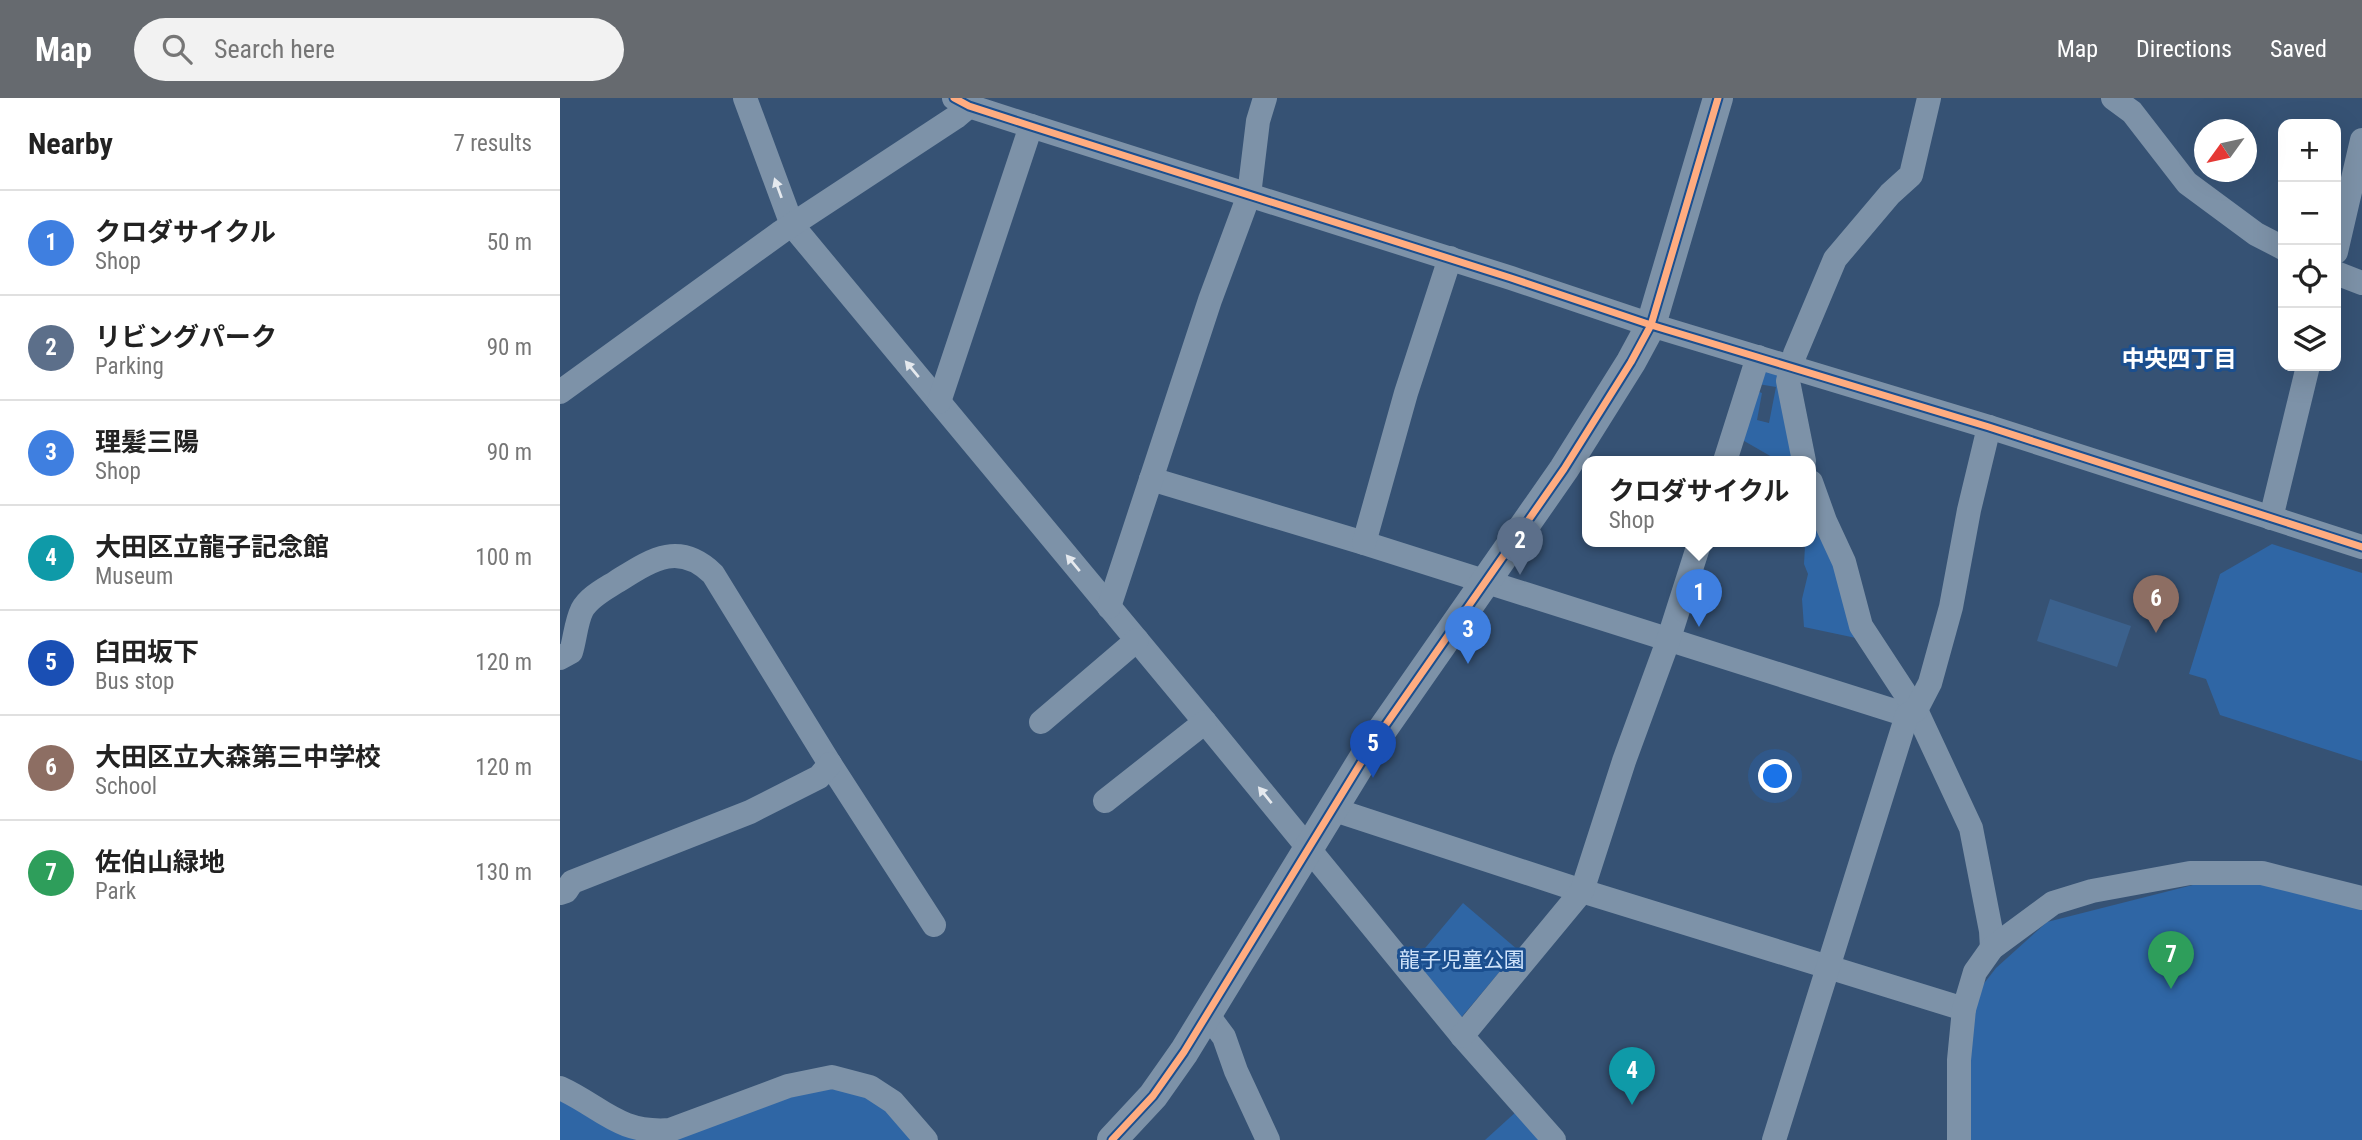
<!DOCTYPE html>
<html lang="en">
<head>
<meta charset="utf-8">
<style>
  :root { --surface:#fff; --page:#f2f2f2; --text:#222; --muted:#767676; --line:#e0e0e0; --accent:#666a6f }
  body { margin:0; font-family:"Roboto Condensed","Noto Sans JP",sans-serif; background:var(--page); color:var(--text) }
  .controls { position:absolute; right:21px; top:21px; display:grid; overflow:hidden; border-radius:14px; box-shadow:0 7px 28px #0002 }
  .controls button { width:63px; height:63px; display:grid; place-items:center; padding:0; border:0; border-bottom:2px solid var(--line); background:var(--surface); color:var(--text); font:35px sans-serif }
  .compass { position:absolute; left:1634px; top:21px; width:63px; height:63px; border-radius:50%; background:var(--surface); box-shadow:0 7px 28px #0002; rotate:237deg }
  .you { position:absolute; left:1216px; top:679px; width:24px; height:24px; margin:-18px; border:5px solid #fff; border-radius:50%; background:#1a73e8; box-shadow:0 0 0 10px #1a73e833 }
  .badge { display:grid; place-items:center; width:46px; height:46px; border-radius:50%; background:var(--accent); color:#fff; font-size:23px; font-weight:700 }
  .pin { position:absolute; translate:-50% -58px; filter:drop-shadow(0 2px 4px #0008) }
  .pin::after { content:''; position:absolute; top:37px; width:24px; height:21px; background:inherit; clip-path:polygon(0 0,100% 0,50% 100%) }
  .popup { position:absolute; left:1022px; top:358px; width:234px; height:91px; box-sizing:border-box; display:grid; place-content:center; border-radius:14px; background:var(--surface); filter:drop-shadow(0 2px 5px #0005); font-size:23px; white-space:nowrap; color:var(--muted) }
  .popup b { font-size:26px; color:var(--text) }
  .popup::after { content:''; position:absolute; left:50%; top:100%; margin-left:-14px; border:14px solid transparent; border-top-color:var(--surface) }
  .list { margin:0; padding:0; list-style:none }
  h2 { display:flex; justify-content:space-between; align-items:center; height:91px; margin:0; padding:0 28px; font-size:30px }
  h2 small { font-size:23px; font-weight:400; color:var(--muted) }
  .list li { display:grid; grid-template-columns:46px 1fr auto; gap:21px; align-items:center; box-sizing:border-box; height:105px; padding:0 28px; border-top:2px solid var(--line) }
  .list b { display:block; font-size:26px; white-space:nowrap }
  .list p { margin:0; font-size:23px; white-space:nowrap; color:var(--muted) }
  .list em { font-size:23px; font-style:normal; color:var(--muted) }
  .icon { flex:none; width:38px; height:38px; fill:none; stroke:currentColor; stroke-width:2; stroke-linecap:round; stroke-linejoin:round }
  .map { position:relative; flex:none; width:1802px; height:1042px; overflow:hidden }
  header { display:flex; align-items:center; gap:42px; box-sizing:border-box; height:98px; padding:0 35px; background:var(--accent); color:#fff }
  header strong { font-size:33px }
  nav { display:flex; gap:38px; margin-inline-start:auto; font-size:24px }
  .search { width:490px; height:63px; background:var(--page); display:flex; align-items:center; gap:18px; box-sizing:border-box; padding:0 24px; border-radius:38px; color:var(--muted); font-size:26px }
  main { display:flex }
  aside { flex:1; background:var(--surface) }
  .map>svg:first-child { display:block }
  .green { fill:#2f66a5; fill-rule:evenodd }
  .water { fill:#3b618d }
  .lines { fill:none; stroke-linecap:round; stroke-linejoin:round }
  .minor { stroke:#7d92a8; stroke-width:24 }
  .tertiary { stroke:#7d92a8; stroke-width:30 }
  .cycleway-casing { stroke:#1b4f8f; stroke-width:11 }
  .cycleway { stroke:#ffac80; stroke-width:7 }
  .oneway { fill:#e5e9ee }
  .labels { text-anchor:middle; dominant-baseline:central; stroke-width:6; stroke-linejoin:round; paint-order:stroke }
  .park-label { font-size:21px; fill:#cfe3fa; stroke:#1b4f8f }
  .neighbourhood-label { font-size:23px; font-weight:bold; fill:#fff; stroke:#1b4f8f }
</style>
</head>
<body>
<header>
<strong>Map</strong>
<div class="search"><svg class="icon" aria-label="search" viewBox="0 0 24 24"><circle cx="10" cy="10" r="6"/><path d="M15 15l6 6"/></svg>Search here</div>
<nav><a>Map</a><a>Directions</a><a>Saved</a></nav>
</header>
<main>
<aside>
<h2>Nearby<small>7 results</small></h2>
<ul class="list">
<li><span class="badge" style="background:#3f7fe0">1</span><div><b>クロダサイクル</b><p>Shop</p></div><em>50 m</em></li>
<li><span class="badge" style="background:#5c6f8a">2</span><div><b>リビングパーク</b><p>Parking</p></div><em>90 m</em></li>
<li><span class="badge" style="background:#3f7fe0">3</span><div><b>理髪三陽</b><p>Shop</p></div><em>90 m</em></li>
<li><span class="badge" style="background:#0f9aa8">4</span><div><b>大田区立龍子記念館</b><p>Museum</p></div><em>100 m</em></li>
<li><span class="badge" style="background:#1a4fb4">5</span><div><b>臼田坂下</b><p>Bus stop</p></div><em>120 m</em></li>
<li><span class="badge" style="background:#8d6e63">6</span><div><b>大田区立大森第三中学校</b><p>School</p></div><em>120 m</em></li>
<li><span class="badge" style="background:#2e9e5b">7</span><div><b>佐伯山緑地</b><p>Park</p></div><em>130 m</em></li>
</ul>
</aside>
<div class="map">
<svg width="1802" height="1042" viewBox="0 0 1802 1042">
  <rect width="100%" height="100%" fill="#365274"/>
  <!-- green -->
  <g class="green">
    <path d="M1200,269L1217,273L1239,363H1219L1179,340ZM1198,286L1216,289L1209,325L1197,322L1202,295L1196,293Z"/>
    <path d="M1251,415L1272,464L1296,540L1244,529L1242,501L1248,476L1244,466L1245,448L1232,443H1251Z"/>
    <path d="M1712,446L1802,475V663L1660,617L1646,581L1629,576L1660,476Z"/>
    <path d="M1680,775L1802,807V1042H1406L1404,911L1436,870L1487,824Z"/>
    <path d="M903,805L958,852L899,922L850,868Z"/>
    <path d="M270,991L295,993L332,1015L353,1042H0V1001L55,1033Z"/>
    <path d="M957,1013L982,1042H925Z"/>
  </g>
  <!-- water -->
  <path class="water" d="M1490,501L1571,528L1557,569L1477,543Z"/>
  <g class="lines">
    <!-- minor -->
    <g class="minor">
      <path d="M185,0L232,127L645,624L902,938L994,1042"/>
      <path d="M394,0L409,8L471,28L951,180L1091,227L1429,329L1802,449"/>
      <path d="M1553,0L1572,14L1627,85L1696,136L1723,150"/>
      <path d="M1776,154L1802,42"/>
      <path d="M1776,175L1802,185"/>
      <path d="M0,294L221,134L396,19L409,8"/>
      <path d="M379,304L471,28"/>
      <path d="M1165,363L1198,259"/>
      <path d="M1244,363L1228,283L1235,256L1275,161L1330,96L1351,77L1369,0"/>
      <path d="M591,381L804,445L1347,617"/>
      <path d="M1251,384L1265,423L1284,464L1301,528L1356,612L1411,730L1431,833L1432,850"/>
      <path d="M1711,420L1748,268"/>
      <path d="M804,445L846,295L890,160"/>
      <path d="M549,509L650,202L689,97L698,23L705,0"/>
      <path d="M0,560L11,554C15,541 16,524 22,512C29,499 45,491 56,484C90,463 118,442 153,476L270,666L374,827"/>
      <path d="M481,624L577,542"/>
      <path d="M545,703L645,624"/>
      <path d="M772,711L1022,793L1404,911"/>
      <path d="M0,795L6,793L12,784L190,714L259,679L270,666"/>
      <path d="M647,916L664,939L676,973L708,1042"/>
      <path d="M902,938L1022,793L1064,663L1108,543L1140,443"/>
      <path d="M0,990C42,1009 58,1036 110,1032L228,988L272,979L310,989L333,1004L366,1042"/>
      <path d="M1214,1042L1347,617L1356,612L1370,585L1391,509L1409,412L1429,329"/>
      <path d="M1399,1042V962L1404,911L1415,874L1432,850L1493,805L1532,793L1630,775H1702L1802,800"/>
    </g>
    <!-- tertiary -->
    <path class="tertiary" d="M552,1042L593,998L624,954L813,645L1004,371L1071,264L1091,227L1158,0"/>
    <defs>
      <g id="cycleway">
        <path d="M394,0L409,8L471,28L951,180L1091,227L1429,329L1802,449"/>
        <path d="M552,1042L593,998L624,954L813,645L1004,371L1071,264L1091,227L1158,0"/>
      </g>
    </defs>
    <!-- cycleway casing -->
    <use href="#cycleway" class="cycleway-casing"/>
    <!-- cycleway -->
    <use href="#cycleway" class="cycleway"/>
  </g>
  <!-- one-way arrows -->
  <defs><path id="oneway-solid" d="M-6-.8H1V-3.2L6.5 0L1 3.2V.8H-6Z" transform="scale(1.75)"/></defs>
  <g class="oneway">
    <use href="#oneway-solid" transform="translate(218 90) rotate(-110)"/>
    <use href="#oneway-solid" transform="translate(352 271) rotate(-130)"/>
    <use href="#oneway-solid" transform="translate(513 465) rotate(-130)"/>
    <use href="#oneway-solid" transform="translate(705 697) rotate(-129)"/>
  </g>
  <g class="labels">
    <!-- park labels -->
    <g class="park-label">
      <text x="902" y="862">龍子児童公園</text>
    </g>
    <!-- neighbourhood labels -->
    <g class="neighbourhood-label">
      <text x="1619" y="261">中央四丁目</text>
    </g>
  </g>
</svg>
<div class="controls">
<button>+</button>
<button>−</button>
<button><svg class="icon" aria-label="locate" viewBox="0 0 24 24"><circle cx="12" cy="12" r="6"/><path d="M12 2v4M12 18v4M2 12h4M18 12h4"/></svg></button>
<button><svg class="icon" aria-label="layers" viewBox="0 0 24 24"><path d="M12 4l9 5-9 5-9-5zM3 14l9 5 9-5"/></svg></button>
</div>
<svg class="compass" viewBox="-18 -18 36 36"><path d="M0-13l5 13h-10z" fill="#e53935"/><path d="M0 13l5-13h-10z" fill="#767676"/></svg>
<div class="you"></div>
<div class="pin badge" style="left:1139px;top:529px;background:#3f7fe0">1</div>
<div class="popup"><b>クロダサイクル</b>Shop</div>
<div class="pin badge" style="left:960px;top:477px;background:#5c6f8a">2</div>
<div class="pin badge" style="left:908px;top:566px;background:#3f7fe0">3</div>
<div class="pin badge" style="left:1072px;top:1007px;background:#0f9aa8">4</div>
<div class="pin badge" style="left:813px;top:680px;background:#1a4fb4">5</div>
<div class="pin badge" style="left:1596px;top:535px;background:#8d6e63">6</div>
<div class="pin badge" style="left:1611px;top:891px;background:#2e9e5b">7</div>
</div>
</main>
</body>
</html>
